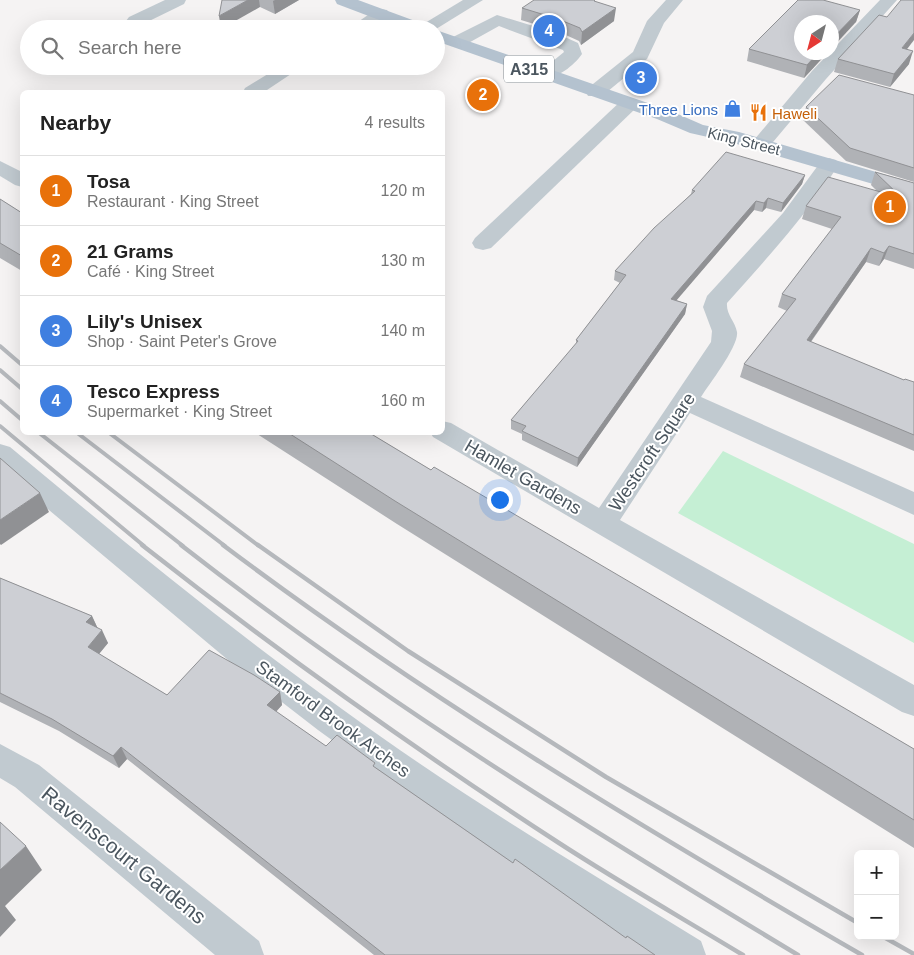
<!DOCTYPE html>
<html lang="en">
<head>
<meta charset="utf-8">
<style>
  :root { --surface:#fff; --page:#f2f2f2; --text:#222; --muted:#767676; --line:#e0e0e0; --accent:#2379de }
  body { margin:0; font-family:Arial,sans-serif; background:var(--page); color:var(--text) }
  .controls { position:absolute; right:15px; bottom:15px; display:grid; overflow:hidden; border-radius:8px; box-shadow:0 5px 20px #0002 }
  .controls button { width:45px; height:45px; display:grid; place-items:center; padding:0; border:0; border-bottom:1px solid var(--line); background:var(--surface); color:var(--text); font:25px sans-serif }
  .compass { position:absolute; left:794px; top:15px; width:45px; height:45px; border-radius:50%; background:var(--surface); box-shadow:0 5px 20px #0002; rotate:216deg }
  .you { position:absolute; left:499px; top:499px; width:18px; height:18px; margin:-12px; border:4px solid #fff; border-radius:50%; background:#1a73e8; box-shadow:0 0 0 8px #1a73e833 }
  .badge { display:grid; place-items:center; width:32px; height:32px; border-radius:50%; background:var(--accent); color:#fff; font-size:16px; font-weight:700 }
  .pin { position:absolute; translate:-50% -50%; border:2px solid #fff; box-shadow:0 1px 5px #0006 }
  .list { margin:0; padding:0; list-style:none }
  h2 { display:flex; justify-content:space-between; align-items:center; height:65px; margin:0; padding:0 20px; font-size:21px }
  h2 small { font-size:16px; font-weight:400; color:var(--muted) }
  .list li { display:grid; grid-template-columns:32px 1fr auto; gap:15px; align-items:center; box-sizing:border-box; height:70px; padding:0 20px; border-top:1px solid var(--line) }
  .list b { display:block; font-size:19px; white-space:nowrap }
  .list p { margin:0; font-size:16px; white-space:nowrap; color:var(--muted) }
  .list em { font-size:16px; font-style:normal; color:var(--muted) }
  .icon { flex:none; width:28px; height:28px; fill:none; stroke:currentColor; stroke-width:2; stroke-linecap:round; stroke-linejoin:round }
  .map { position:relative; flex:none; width:914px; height:955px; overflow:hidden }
  .search { position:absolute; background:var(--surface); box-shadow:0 5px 20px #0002; left:20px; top:20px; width:425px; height:55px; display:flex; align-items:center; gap:12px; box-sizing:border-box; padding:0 18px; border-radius:28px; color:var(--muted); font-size:19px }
  .panel { position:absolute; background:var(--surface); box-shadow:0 5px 20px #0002; left:20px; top:90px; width:425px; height:345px; border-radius:8px }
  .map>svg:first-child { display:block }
  .green { fill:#c5efd4 }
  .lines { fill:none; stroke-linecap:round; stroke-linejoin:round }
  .minor { fill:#c1cad0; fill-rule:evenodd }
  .major { fill:#b4c2cf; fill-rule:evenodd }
  .rail-far1 { stroke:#b5b8bc; stroke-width:4 }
  .rail { stroke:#b5b8bc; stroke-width:4.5 }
  .wall { fill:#b0b2b6 }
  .shaded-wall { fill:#909194 }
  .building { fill:#cdcfd4; stroke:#909194 }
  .labels { text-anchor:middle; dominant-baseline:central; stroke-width:4; stroke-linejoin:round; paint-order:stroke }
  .far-shop-label { font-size:15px; fill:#366cbe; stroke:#fff; text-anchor:end }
  .far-food-label { font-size:15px; fill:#c56008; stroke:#fff; text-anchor:start }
  .far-street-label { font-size:15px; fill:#4b565f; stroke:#fff }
  .shield { fill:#fff; stroke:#81898f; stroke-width:1 }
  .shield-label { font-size:16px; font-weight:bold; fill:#4b565f }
  .street-label { font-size:18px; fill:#4b565f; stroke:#fff }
  .near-street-label { font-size:21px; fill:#4b565f; stroke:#fff }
</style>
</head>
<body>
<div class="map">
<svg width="914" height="955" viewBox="0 0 914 955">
  <rect width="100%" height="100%" fill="#f5f3f3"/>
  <!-- green -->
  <path class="green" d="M723,451L914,544V643L678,513Z"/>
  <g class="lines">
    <!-- minor -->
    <g class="minor">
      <path d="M165,0H186L184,4L141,25H129L126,21L129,17Z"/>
      <path d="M463,0H483L436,29H415Z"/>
      <path d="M666,0H683L664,23L647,59L602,96H588L586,92L588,88L633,52L647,21Z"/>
      <path d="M880,0H897L826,79L768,148L761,150L754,148L751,144L754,140L812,71Z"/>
      <path d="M381,9L387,10L390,14L369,29H348L375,10Z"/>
      <path d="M497,15L556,33L578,43L582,54C574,66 553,82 538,79L536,75L564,52L563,50L499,26L463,46H451L448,42L451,38Z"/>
      <path d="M281,66H303L264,92H243L245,88Z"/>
      <path d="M629,98L636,100L639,104L636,108L491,248L483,250L475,248L472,243L475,238L622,100Z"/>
      <path d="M829,158L836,160L839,164C807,215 767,258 727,303C726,315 735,321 737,332C739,346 709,384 701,397L914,492V515L690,413L620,520L914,685V716L902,712L433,437L430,432H442V421L451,423L599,508L711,342L712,331L703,307L707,296L783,213L822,160Z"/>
      <path d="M0,161L22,172V187L15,185L0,176Z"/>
      <path d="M0,444L10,447C118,537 227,627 342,709C457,793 579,866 701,941L706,955H652L405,793L318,730L234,665L0,469Z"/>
      <path d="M0,744L39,765L259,941L264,955H215L15,787L0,778Z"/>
    </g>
    <!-- major -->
    <g class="major">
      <path d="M335,0H358L426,25L429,29H403L337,4Z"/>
      <path d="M436,30L671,111L703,125L739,132L914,183V196L730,142L690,133L657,119L436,41Z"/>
    </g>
    <!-- rail-far1 -->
    <g class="rail-far1">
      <path d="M0,346L22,365"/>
      <path d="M0,370L22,389"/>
      <path d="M0,401L22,420"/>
      <path d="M0,426L144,546"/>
      <path d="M38,432L183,546"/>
      <path d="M76,432L225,546"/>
      <path d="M108,432L259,546"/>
    </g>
    <!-- rail -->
    <g class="rail">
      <path d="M142,545C277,651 416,750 559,843C619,882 682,918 743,955"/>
      <path d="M181,545C378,699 584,826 798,955"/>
      <path d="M223,545C426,698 643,828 862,955"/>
      <path d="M258,545L408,651L606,777L858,923"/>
      <path d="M882,936L914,954"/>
    </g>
  </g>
  <!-- wall -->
  <g class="wall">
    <path d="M222,0H299L275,14L260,7Z"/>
    <path d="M595,2L614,21L581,45L579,41L557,31L521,20L522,8Z"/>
    <path d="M860,10L856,22L802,52H828L804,78L747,61L749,49Z"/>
    <path d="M907,49L909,64L890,87L834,72L838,59Z"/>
    <path d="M914,95V182L846,161L803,120L806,107Z"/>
    <path d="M875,172L914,183V269L884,259L879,266L866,262L811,342L904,380L914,382V451L740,377L744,364L787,311L778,307L782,294L832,229L802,219L806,206L876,190L871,185Z"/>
    <path d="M805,175L802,184L781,212L766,208L762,212L754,210L676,300L687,304L685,314L577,467L522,440V434L511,429V420L576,344V340L620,283L614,280L615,271L691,194L692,190Z"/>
    <path d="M0,199L22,213V271L0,258Z"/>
    <path d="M254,432H368L431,470L914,749V848L397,524Z"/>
    <path d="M0,578L92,616L97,627L108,643L99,654L167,695L280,692L282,705L276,712L326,746L376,768L513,863L626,938L655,955H374L127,759L119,768L59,731L0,702Z"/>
  </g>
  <!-- shaded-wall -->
  <g class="shaded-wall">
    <path d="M248,0H259L260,7L221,29L219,16Z"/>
    <path d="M275,0H299L275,14L273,1Z"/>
    <path d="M616,8L614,21L581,45L582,32Z"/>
    <path d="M860,10L856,22L832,48V39Z"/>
    <path d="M914,33V40L898,61L902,48Z"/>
    <path d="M913,51L909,64L890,87L894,74Z"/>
    <path d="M819,52H828L804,78L807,65Z"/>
    <path d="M805,175L802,184L781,212L783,203Z"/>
    <path d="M768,198L766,208L762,212L764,203Z"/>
    <path d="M756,201L754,210L670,308L671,299Z"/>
    <path d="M889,246L884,259L879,266L884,253Z"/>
    <path d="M871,248L866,262L802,354L807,340Z"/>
    <path d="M687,304L685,314L577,467L578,458Z"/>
    <path d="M40,493L49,512L1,545L0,544V520Z"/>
    <path d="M92,616L98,629L86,622Z"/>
    <path d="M102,630L108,643L94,660L88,647Z"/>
    <path d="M280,692L282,705L270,718L267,705Z"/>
    <path d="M121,747L127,759L119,768L113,756Z"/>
    <path d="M26,846L42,870L5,906L16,920L0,937V870Z"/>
  </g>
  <!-- building -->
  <g class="building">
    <path d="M222,0H248L219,16Z"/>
    <path d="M534,0H595L594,1L616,8L582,32L580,28L558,19L522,8Z"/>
    <path d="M798,0H823L860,10L832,39V22H802V52H819L807,65L749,49Z"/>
    <path d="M901,0H914V33L902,48L913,51L894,74L838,59L879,15L887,17Z"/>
    <path d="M839,75L914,95V168L850,148L806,107Z"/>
    <path d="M726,152L805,175L783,203L768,198L764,203L756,201L671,299L687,304L578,458L522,431L526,426L511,420L578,341L576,340L626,275L615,271L654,228L695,191L692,190Z"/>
    <path d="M875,172L914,183V254L889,246L884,253L871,248L807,340L904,380L905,379L914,382V435L744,364L796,299L782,294L841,217L806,206L828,177L902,198Z"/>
    <path d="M0,199L22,213V256L0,243Z"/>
    <path d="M287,432H368L431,470L434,467L914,749V820L395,501Z"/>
    <path d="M0,458L40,493L0,520Z"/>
    <path d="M0,578L92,616L86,622L102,630L88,647L167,695L209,650L254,675L280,692L267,705L326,746L337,735L375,763L373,766L513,863L515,859L626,938L627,936L655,955H385L121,747L113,756L52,719L0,693Z"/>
    <path d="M0,822L26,846L0,870Z"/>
  </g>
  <!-- icons -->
  <defs>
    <symbol id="shop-bare" viewBox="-9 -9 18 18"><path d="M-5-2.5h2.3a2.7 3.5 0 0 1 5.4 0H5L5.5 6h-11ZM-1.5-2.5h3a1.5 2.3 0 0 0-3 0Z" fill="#3f7fe0" stroke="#fff" stroke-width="2.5" paint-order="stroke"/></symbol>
    <symbol id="restaurant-bare" viewBox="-9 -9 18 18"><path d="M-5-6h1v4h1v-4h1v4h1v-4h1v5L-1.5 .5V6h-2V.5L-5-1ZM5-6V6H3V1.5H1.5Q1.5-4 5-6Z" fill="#e8710a" stroke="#fff" stroke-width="2.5" paint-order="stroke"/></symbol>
  </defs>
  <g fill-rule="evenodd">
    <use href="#shop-bare" x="720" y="96" width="25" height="25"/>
    <use href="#restaurant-bare" x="746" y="100" width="25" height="25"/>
  </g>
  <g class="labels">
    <!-- far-shop labels -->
    <g class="far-shop-label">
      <text x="718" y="109">Three Lions</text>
    </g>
    <!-- far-food labels -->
    <g class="far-food-label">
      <text x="772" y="113">Haweli</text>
    </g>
    <!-- far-street labels -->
    <g class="far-street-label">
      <text transform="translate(744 141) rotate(14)">King Street</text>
    </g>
    <!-- shield labels -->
    <rect class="shield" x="504" y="55.5" width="50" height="27" rx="4"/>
    <g class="shield-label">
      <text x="529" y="69">A315</text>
    </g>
    <!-- street labels -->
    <g class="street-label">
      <text transform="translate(652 452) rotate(-56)">Westcroft Square</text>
      <text transform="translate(523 477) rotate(30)">Hamlet Gardens</text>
      <text transform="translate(333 719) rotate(36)">Stamford Brook Arches</text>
    </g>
    <!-- near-street labels -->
    <g class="near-street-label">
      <text transform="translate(124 855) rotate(39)">Ravenscourt Gardens</text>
    </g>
  </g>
</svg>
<div class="controls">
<button>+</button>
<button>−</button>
</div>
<svg class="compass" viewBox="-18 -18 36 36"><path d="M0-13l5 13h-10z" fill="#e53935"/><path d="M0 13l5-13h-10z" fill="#767676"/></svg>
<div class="you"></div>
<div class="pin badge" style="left:890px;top:207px;background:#e8710a">1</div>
<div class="pin badge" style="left:483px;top:95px;background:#e8710a">2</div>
<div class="pin badge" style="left:641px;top:78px;background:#3f7fe0">3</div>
<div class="pin badge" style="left:549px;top:31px;background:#3f7fe0">4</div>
<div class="search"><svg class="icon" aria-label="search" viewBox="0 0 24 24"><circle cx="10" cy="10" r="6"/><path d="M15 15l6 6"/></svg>Search here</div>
<section class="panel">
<h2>Nearby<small>4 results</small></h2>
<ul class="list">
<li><span class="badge" style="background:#e8710a">1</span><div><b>Tosa</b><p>Restaurant · King Street</p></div><em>120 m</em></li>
<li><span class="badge" style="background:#e8710a">2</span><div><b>21 Grams</b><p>Café · King Street</p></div><em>130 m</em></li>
<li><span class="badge" style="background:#3f7fe0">3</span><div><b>Lily's Unisex</b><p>Shop · Saint Peter's Grove</p></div><em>140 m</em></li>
<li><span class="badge" style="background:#3f7fe0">4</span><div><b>Tesco Express</b><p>Supermarket · King Street</p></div><em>160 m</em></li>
</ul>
</section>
</div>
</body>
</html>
